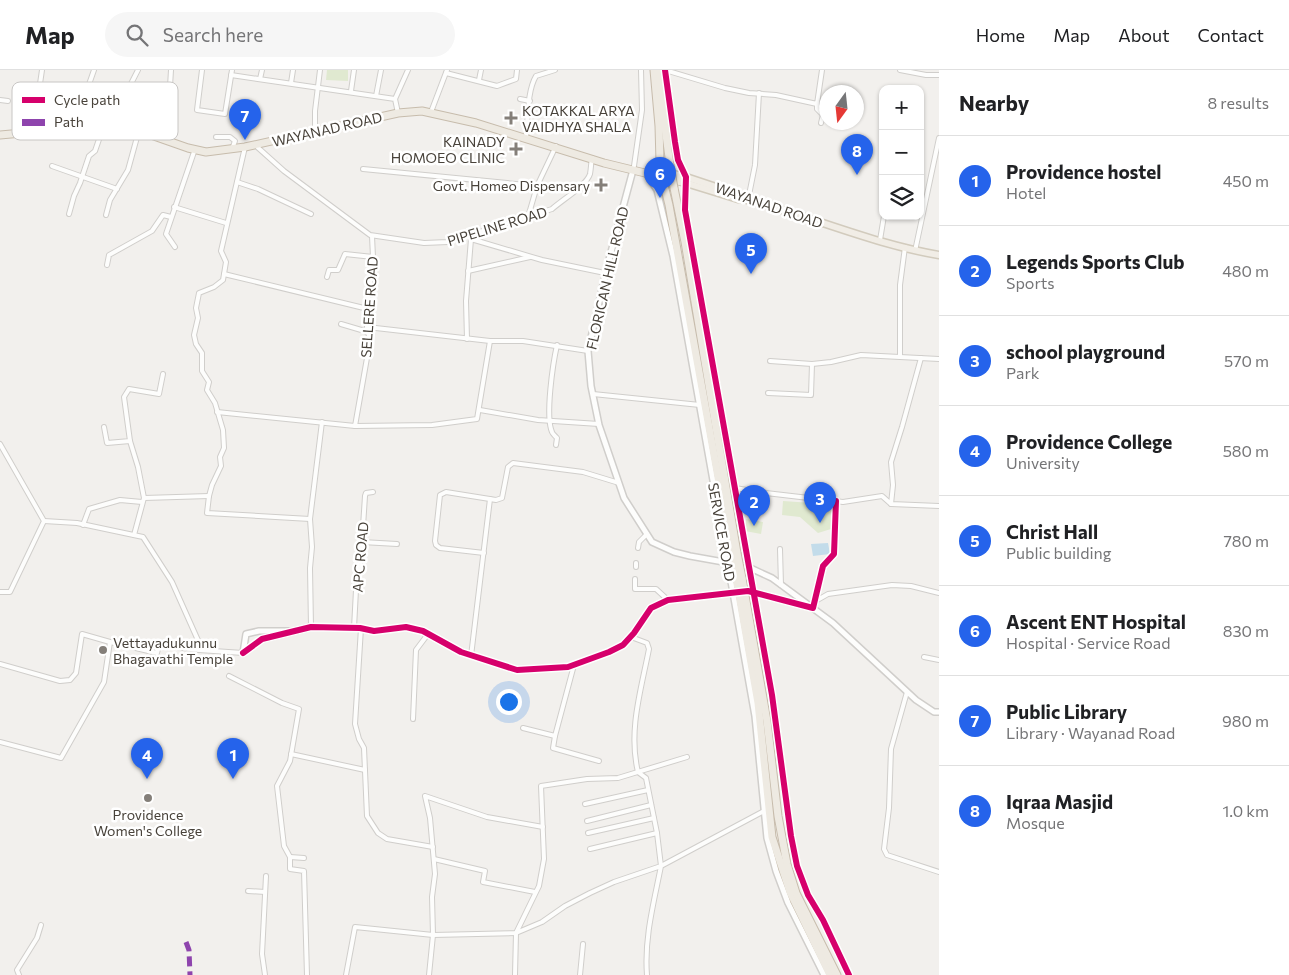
<!DOCTYPE html>
<html lang="en">
<head>
<meta charset="utf-8">
<style>
  :root { --surface:#fff; --page:#f6f6f6; --text:#202124; --muted:#757577; --line:#e0e0e0; --accent:#2563eb }
  body { margin:0; font-family:Commissioner,sans-serif; background:var(--page); color:var(--text) }
  .controls { position:absolute; right:15px; top:15px; display:grid; overflow:hidden; border-radius:10px; box-shadow:0 1px 4px #0004 }
  .controls button { width:45px; height:45px; display:grid; place-items:center; padding:0; border:0; border-bottom:1px solid var(--line); background:var(--surface); color:var(--text); font:25px sans-serif }
  .compass { position:absolute; left:819px; top:15px; width:45px; height:45px; border-radius:50%; background:var(--surface); box-shadow:0 1px 4px #0004; rotate:195deg }
  .you { position:absolute; left:508px; top:631px; width:18px; height:18px; margin:-12px; border:4px solid #fff; border-radius:50%; background:#1a73e8; box-shadow:0 0 0 8px #1a73e833 }
  .badge { display:grid; place-items:center; width:32px; height:32px; border-radius:50%; background:var(--accent); color:#fff; font-size:16px; font-weight:700 }
  .pin { position:absolute; translate:-50% -41px; filter:drop-shadow(0 1px 2px #0008) }
  .pin::after { content:''; position:absolute; top:26px; width:18px; height:15px; background:inherit; clip-path:polygon(0 0,100% 0,50% 100%) }
  .list { margin:0; padding:0; list-style:none }
  h2 { display:flex; justify-content:space-between; align-items:center; height:65px; margin:0; padding:0 20px; font-size:21px }
  h2 small { font-size:16px; font-weight:400; color:var(--muted) }
  .list li { display:grid; grid-template-columns:32px 1fr auto; gap:15px; align-items:center; box-sizing:border-box; height:90px; padding:0 20px; border-top:1px solid var(--line) }
  .list b { display:block; font-size:19px; white-space:nowrap }
  .list p { margin:0; font-size:16px; white-space:nowrap; color:var(--muted) }
  .list em { font-size:16px; font-style:normal; color:var(--muted) }
  .icon { flex:none; width:28px; height:28px; fill:none; stroke:currentColor; stroke-width:2; stroke-linecap:round; stroke-linejoin:round }
  .map { position:relative; flex:none; width:939px; height:905px; overflow:hidden }
  header { display:flex; align-items:center; gap:30px; box-sizing:border-box; height:70px; padding:0 25px; background:var(--surface); border-bottom:1px solid var(--line) }
  header strong { font-size:24px }
  nav { display:flex; gap:28px; margin-inline-start:auto; font-size:18px }
  .search { width:350px; height:45px; background:var(--page); display:flex; align-items:center; gap:12px; box-sizing:border-box; padding:0 18px; border-radius:28px; color:var(--muted); font-size:19px }
  main { display:flex }
  aside { flex:1; background:var(--surface) }
  .map>svg:first-child { display:block }
  .green { fill:#e0e9d0 }
  .water { fill:#c3dcea }
  .lines { fill:none; stroke-linecap:round; stroke-linejoin:round }
  .minor-casing { stroke:#d0cecb; stroke-width:6 }
  .tertiary-casing { stroke:#d0cecb; stroke-width:8 }
  .primary-casing { stroke:#d2cbbd; stroke-width:9 }
  .trunk-casing { stroke:#c7bcac; stroke-width:9 }
  .minor { stroke:#fdfdfc; stroke-width:4 }
  .tertiary { stroke:#fdfdfc; stroke-width:5 }
  .primary { stroke:#f1ede6; stroke-width:6 }
  .trunk { stroke:#eeeae2; stroke-width:7 }
  .trunk-bridge-casing { stroke:#c7bcac; stroke-width:9; stroke-linecap:butt }
  .trunk-bridge { stroke:#eeeae2; stroke-width:7 }
  .quiet { stroke:#8e44ad; stroke-width:5; stroke-dasharray:10 5; stroke-linecap:butt }
  .cycleway-casing { stroke:#fff; stroke-width:9 }
  .cycleway { stroke:#d6006c; stroke-width:6 }
  .poi-dot { fill:#847f79; stroke:#fff; stroke-width:2 }
  .labels { text-anchor:middle; dominant-baseline:central; stroke-width:5; stroke-linejoin:round; paint-order:stroke }
  .poi-label { font-size:14px; fill:#48423a; stroke:#fff; text-anchor:start }
  .street-label { font-size:14px; fill:#48423a; stroke:#fff }
  .key { fill:#fff; stroke:#c8c6c4; stroke-width:1 }
  .key-label { font-size:14px; fill:#48423a }
</style>
</head>
<body>
<header>
<strong>Map</strong>
<div class="search"><svg class="icon" aria-label="search" viewBox="0 0 24 24"><circle cx="10" cy="10" r="6"/><path d="M15 15l6 6"/></svg>Search here</div>
<nav><a>Home</a><a>Map</a><a>About</a><a>Contact</a></nav>
</header>
<main>
<div class="map">
<svg width="939" height="905" viewBox="0 0 939 905">
  <rect width="100%" height="100%" fill="#f2f0ed"/>
  <!-- green -->
  <g class="green">
    <path d="M327,0H348V11L326,10Z"/>
    <path d="M783,431L826,434L835,438L831,459L818,463L800,447L782,445Z"/>
    <path d="M746,449L763,452L761,464L745,461Z"/>
  </g>
  <!-- water -->
  <path class="water" d="M828,473L830,484L813,486L811,474Z"/>
  <g class="lines">
    <defs>
      <g id="minor">
        <path d="M202,0L197,40L225,44L232,0"/>
        <path d="M665,0L725,18L749,23L776,25L817,34L822,0"/>
        <path d="M900,0L926,5H939"/>
        <path d="M446,3L497,16L516,9L517,0"/>
        <path d="M231,5L395,29L398,43"/>
        <path d="M260,9L262,0"/>
        <path d="M479,10L481,0"/>
        <path d="M291,13L293,0"/>
        <path d="M39,17L78,26"/>
        <path d="M351,21L354,0"/>
        <path d="M376,26L381,0"/>
        <path d="M395,29L408,0"/>
        <path d="M520,29L530,31"/>
        <path d="M0,30L8,31"/>
        <path d="M169,33L171,0"/>
        <path d="M817,34V39L823,45L821,53"/>
        <path d="M431,42L447,0"/>
        <path d="M68,46L76,27L87,20L94,0"/>
        <path d="M112,51L138,0"/>
        <path d="M315,61V41L320,0"/>
        <path d="M33,62L42,0"/>
        <path d="M216,67H230L235,71L232,79"/>
        <path d="M526,67C528,49 527,21 536,6L555,0"/>
        <path d="M255,75L284,101L370,165L424,173L448,172L552,139C562,130 587,115 590,104C591,99 591,93 592,88"/>
        <path d="M245,77L221,181L226,192L223,210L214,217L199,223L196,238L198,248L194,265L196,274L202,283V301L209,312L207,320L215,333L223,360L224,378L220,387L221,396L212,415L209,426L207,443L310,449"/>
        <path d="M52,96L117,119"/>
        <path d="M634,96L642,40L641,0"/>
        <path d="M363,99L537,116"/>
        <path d="M237,112L258,119L311,144"/>
        <path d="M748,130L755,95L759,23"/>
        <path d="M174,137L226,153"/>
        <path d="M69,144L74,126L80,113L89,86L95,81L106,49"/>
        <path d="M106,145L110,130L128,100L139,60"/>
        <path d="M528,147L537,116L556,76"/>
        <path d="M471,169L542,190L605,203"/>
        <path d="M880,170L884,146"/>
        <path d="M175,177L166,164L195,79"/>
        <path d="M915,181L939,68"/>
        <path d="M107,195L109,185L152,161L163,145L171,147"/>
        <path d="M468,201L530,187"/>
        <path d="M224,204L368,239"/>
        <path d="M327,207L329,200H338L345,184L373,187"/>
        <path d="M341,254L368,262"/>
        <path d="M367,257L490,271H523L588,281"/>
        <path d="M467,269L466,231L471,169"/>
        <path d="M900,286V215L905,177"/>
        <path d="M770,291L812,294L831,292L861,285L939,289"/>
        <path d="M768,323L811,325L812,294"/>
        <path d="M593,324L700,335"/>
        <path d="M480,340L538,350L599,354"/>
        <path d="M217,342L355,356L370,271L367,257L368,230L373,187L372,166"/>
        <path d="M355,356L432,355L477,349L490,271"/>
        <path d="M104,357L107,373L130,371L124,327L129,319L159,324L163,304"/>
        <path d="M130,371L138,397L144,428L134,465"/>
        <path d="M0,374L44,451L10,522H0"/>
        <path d="M556,375L557,368C556,367 552,363 552,362C545,346 553,293 557,275"/>
        <path d="M735,418L766,423L843,432L882,426L891,434L939,436"/>
        <path d="M144,428L209,426"/>
        <path d="M891,434L893,415L891,392L902,357L921,288"/>
        <path d="M83,455L89,439L120,430L142,432"/>
        <path d="M362,472L397,474"/>
        <path d="M638,478L639,472L647,464"/>
        <path d="M780,479L781,515"/>
        <path d="M484,483L440,478L436,475L435,471L440,425L446,422L496,430L502,428L508,397L513,393L583,402L619,413"/>
        <path d="M636,497V493"/>
        <path d="M635,509V519H656L668,530"/>
        <path d="M814,532L828,524L892,515L911,516L939,523"/>
        <path d="M813,538L823,496L834,484L836,431"/>
        <path d="M311,557L310,498L312,477L310,449L322,352"/>
        <path d="M354,558L356,520L361,487L365,426L366,423L373,422"/>
        <path d="M361,558L355,654L359,669L364,678L367,746L378,763L387,769L433,777"/>
        <path d="M199,580L243,583"/>
        <path d="M471,586L490,429"/>
        <path d="M924,587L939,590"/>
        <path d="M0,594L60,611L70,610L76,603L82,564L110,572"/>
        <path d="M229,606L282,633L299,639L290,691L277,716L284,776L290,787V799L304,801L307,905"/>
        <path d="M907,622L891,679L889,738L884,779L887,785L939,802"/>
        <path d="M413,649L416,580L428,564"/>
        <path d="M523,658L555,666L574,595"/>
        <path d="M555,666L553,678L599,691"/>
        <path d="M0,672L61,688L104,612L110,572L157,583L159,575L199,580L201,577L172,512L143,467L77,453L44,451"/>
        <path d="M291,684L365,700"/>
        <path d="M585,734L648,720"/>
        <path d="M587,751L651,735"/>
        <path d="M588,763L654,748"/>
        <path d="M590,779L657,763L646,708L638,702C628,661 641,620 649,579L647,573L631,567"/>
        <path d="M290,787L304,788"/>
        <path d="M434,789L485,801L483,812L535,822"/>
        <path d="M248,821L265,822"/>
        <path d="M19,905L17,900L37,868L41,855"/>
        <path d="M265,905L262,884L266,806"/>
        <path d="M346,905L355,857L433,865L432,827L435,804L430,748L425,726L487,747L543,757"/>
        <path d="M429,905L433,865L516,863L539,816L544,789L541,716L587,709L618,708L687,687"/>
        <path d="M515,905L516,863L542,852L565,836L590,823L614,812L661,796L657,763"/>
        <path d="M580,905L583,874"/>
        <path d="M647,905C644,868 654,832 661,796L764,741"/>
      </g>
      <g id="tertiary">
        <path d="M665,0L675,72L678,90L686,107L685,140L772,625L791,766L797,796L808,825L823,850L849,905"/>
        <path d="M633,100L607,197L588,281L591,316L599,355L624,428L652,472L674,482L690,486L746,496L772,508L833,553L916,630L934,642H939"/>
        <path d="M646,103L657,120L673,186L755,646L767,768L776,801L788,833L824,905"/>
        <path d="M243,583L262,569L311,557L360,558L374,561L406,557L423,561L461,582L517,600L568,597L609,582L623,575L634,563L651,538L668,530L748,521L809,537"/>
        <path d="M243,583L246,564L259,561H288"/>
      </g>
      <g id="primary">
        <path d="M686,107L740,125L743,129C809,145 872,174 939,185"/>
        <path d="M686,113L738,129H743"/>
      </g>
      <g id="trunk">
        <path d="M654,0L659,56L660,92"/>
        <path d="M659,0L665,57L670,95"/>
        <path d="M0,65L33,62L71,46L80,45L111,51L188,78L206,82L245,77L398,43L422,41L476,53L604,93L686,113"/>
        <path d="M657,101L686,107"/>
        <path d="M664,115L669,135L732,485"/>
        <path d="M674,118L685,172L737,483"/>
        <path d="M736,508L758,633L772,767L790,822L830,905"/>
        <path d="M742,508L767,651L778,746L787,794L796,823L837,905"/>
      </g>
    </defs>
    <!-- minor casing -->
    <use href="#minor" class="minor-casing"/>
    <!-- tertiary casing -->
    <use href="#tertiary" class="tertiary-casing"/>
    <!-- primary casing -->
    <use href="#primary" class="primary-casing"/>
    <!-- trunk casing -->
    <use href="#trunk" class="trunk-casing"/>
    <!-- minor -->
    <use href="#minor" class="minor"/>
    <!-- tertiary -->
    <use href="#tertiary" class="tertiary"/>
    <!-- primary -->
    <use href="#primary" class="primary"/>
    <!-- trunk -->
    <use href="#trunk" class="trunk"/>
    <defs>
      <g id="trunk-bridge">
        <path d="M660,92L664,115"/>
        <path d="M670,95L674,118"/>
        <path d="M737,483L742,508"/>
        <path d="M732,485L736,508"/>
      </g>
    </defs>
    <!-- trunk-bridge casing -->
    <use href="#trunk-bridge" class="trunk-bridge-casing"/>
    <!-- trunk-bridge -->
    <use href="#trunk-bridge" class="trunk-bridge"/>
    <!-- quiet -->
    <path class="quiet" d="M186,872L189,880L190,905"/>
    <defs>
      <g id="cycleway">
        <path d="M665,0L675,72L678,90L686,107L685,140L772,625L791,766L797,796L808,825L823,850L849,905"/>
        <path d="M243,583L262,569L311,557L360,558L374,561L406,557L423,561L461,582L517,600L568,597L609,582L623,575L634,563L651,538L668,530L748,521L813,538L823,496L834,484L836,431"/>
      </g>
    </defs>
    <!-- cycleway casing -->
    <use href="#cycleway" class="cycleway-casing"/>
    <!-- cycleway -->
    <use href="#cycleway" class="cycleway"/>
  </g>
  <!-- markers -->
  <g class="poi-dot">
    <path d="M508.5 40.5h5v5h5v5h-5v5h-5v-5h-5v-5h5z"/>
    <path d="M513.5 71.5h5v5h5v5h-5v5h-5v-5h-5v-5h5z"/>
    <path d="M598.5 107.5h5v5h5v5h-5v5h-5v-5h-5v-5h5z"/>
    <circle cx="103" cy="580" r="5"/>
    <circle cx="148" cy="728" r="5"/>
  </g>
  <g class="labels">
    <!-- poi labels -->
    <g class="poi-label">
      <text x="522" y="40">KOTAKKAL ARYA<tspan x="522" dy="16">VAIDHYA SHALA</tspan></text>
      <text x="505" y="71" text-anchor="end">KAINADY<tspan x="505" dy="16">HOMOEO CLINIC</tspan></text>
      <text x="590" y="115" text-anchor="end">Govt. Homeo Dispensary</text>
      <text x="113" y="572">Vettayadukunnu<tspan x="113" dy="16">Bhagavathi Temple</tspan></text>
      <text x="148" y="744" text-anchor="middle">Providence<tspan x="148" dy="16">Women's College</tspan></text>
    </g>
    <!-- street labels -->
    <g class="street-label">
      <text transform="translate(327 59) rotate(-13)">WAYANAD ROAD</text>
      <text transform="translate(769 135) rotate(19)">WAYANAD ROAD</text>
      <text transform="translate(497 156) rotate(-17)">PIPELINE ROAD</text>
      <text transform="translate(607 208) rotate(-77)">FLORICAN HILL ROAD</text>
      <text transform="translate(369 237) rotate(-86)">SELLERE ROAD</text>
      <text transform="translate(722 462) rotate(80)">SERVICE ROAD</text>
      <text transform="translate(360 487) rotate(-85)">APC ROAD</text>
    </g>
  </g>
  <!-- legend -->
  <rect x="12" y="12" width="166" height="58" rx="8" class="key"/>
  <rect x="22" y="27" width="23" height="6" fill="#d6006c"/>
  <rect x="22" y="49" width="23" height="7" fill="#8e44ad"/>
  <g class="key-label">
    <text x="54" y="35">Cycle path</text>
    <text x="54" y="57">Path</text>
  </g>
</svg>
<div class="controls">
<button>+</button>
<button>−</button>
<button><svg class="icon" aria-label="layers" viewBox="0 0 24 24"><path d="M12 4l9 5-9 5-9-5zM3 14l9 5 9-5"/></svg></button>
</div>
<svg class="compass" viewBox="-18 -18 36 36"><path d="M0-13l5 13h-10z" fill="#e53935"/><path d="M0 13l5-13h-10z" fill="#757577"/></svg>
<div class="you"></div>
<div class="pin badge" style="left:233px;top:709px">1</div>
<div class="pin badge" style="left:754px;top:456px">2</div>
<div class="pin badge" style="left:820px;top:453px">3</div>
<div class="pin badge" style="left:147px;top:709px">4</div>
<div class="pin badge" style="left:751px;top:204px">5</div>
<div class="pin badge" style="left:660px;top:128px">6</div>
<div class="pin badge" style="left:245px;top:70px">7</div>
<div class="pin badge" style="left:857px;top:105px">8</div>
</div>
<aside>
<h2>Nearby<small>8 results</small></h2>
<ul class="list">
<li><span class="badge">1</span><div><b>Providence hostel</b><p>Hotel</p></div><em>450 m</em></li>
<li><span class="badge">2</span><div><b>Legends Sports Club</b><p>Sports</p></div><em>480 m</em></li>
<li><span class="badge">3</span><div><b>school playground</b><p>Park</p></div><em>570 m</em></li>
<li><span class="badge">4</span><div><b>Providence College</b><p>University</p></div><em>580 m</em></li>
<li><span class="badge">5</span><div><b>Christ Hall</b><p>Public building</p></div><em>780 m</em></li>
<li><span class="badge">6</span><div><b>Ascent ENT Hospital</b><p>Hospital · Service Road</p></div><em>830 m</em></li>
<li><span class="badge">7</span><div><b>Public Library</b><p>Library · Wayanad Road</p></div><em>980 m</em></li>
<li><span class="badge">8</span><div><b>Iqraa Masjid</b><p>Mosque</p></div><em>1.0 km</em></li>
</ul>
</aside>
</main>
</body>
</html>
